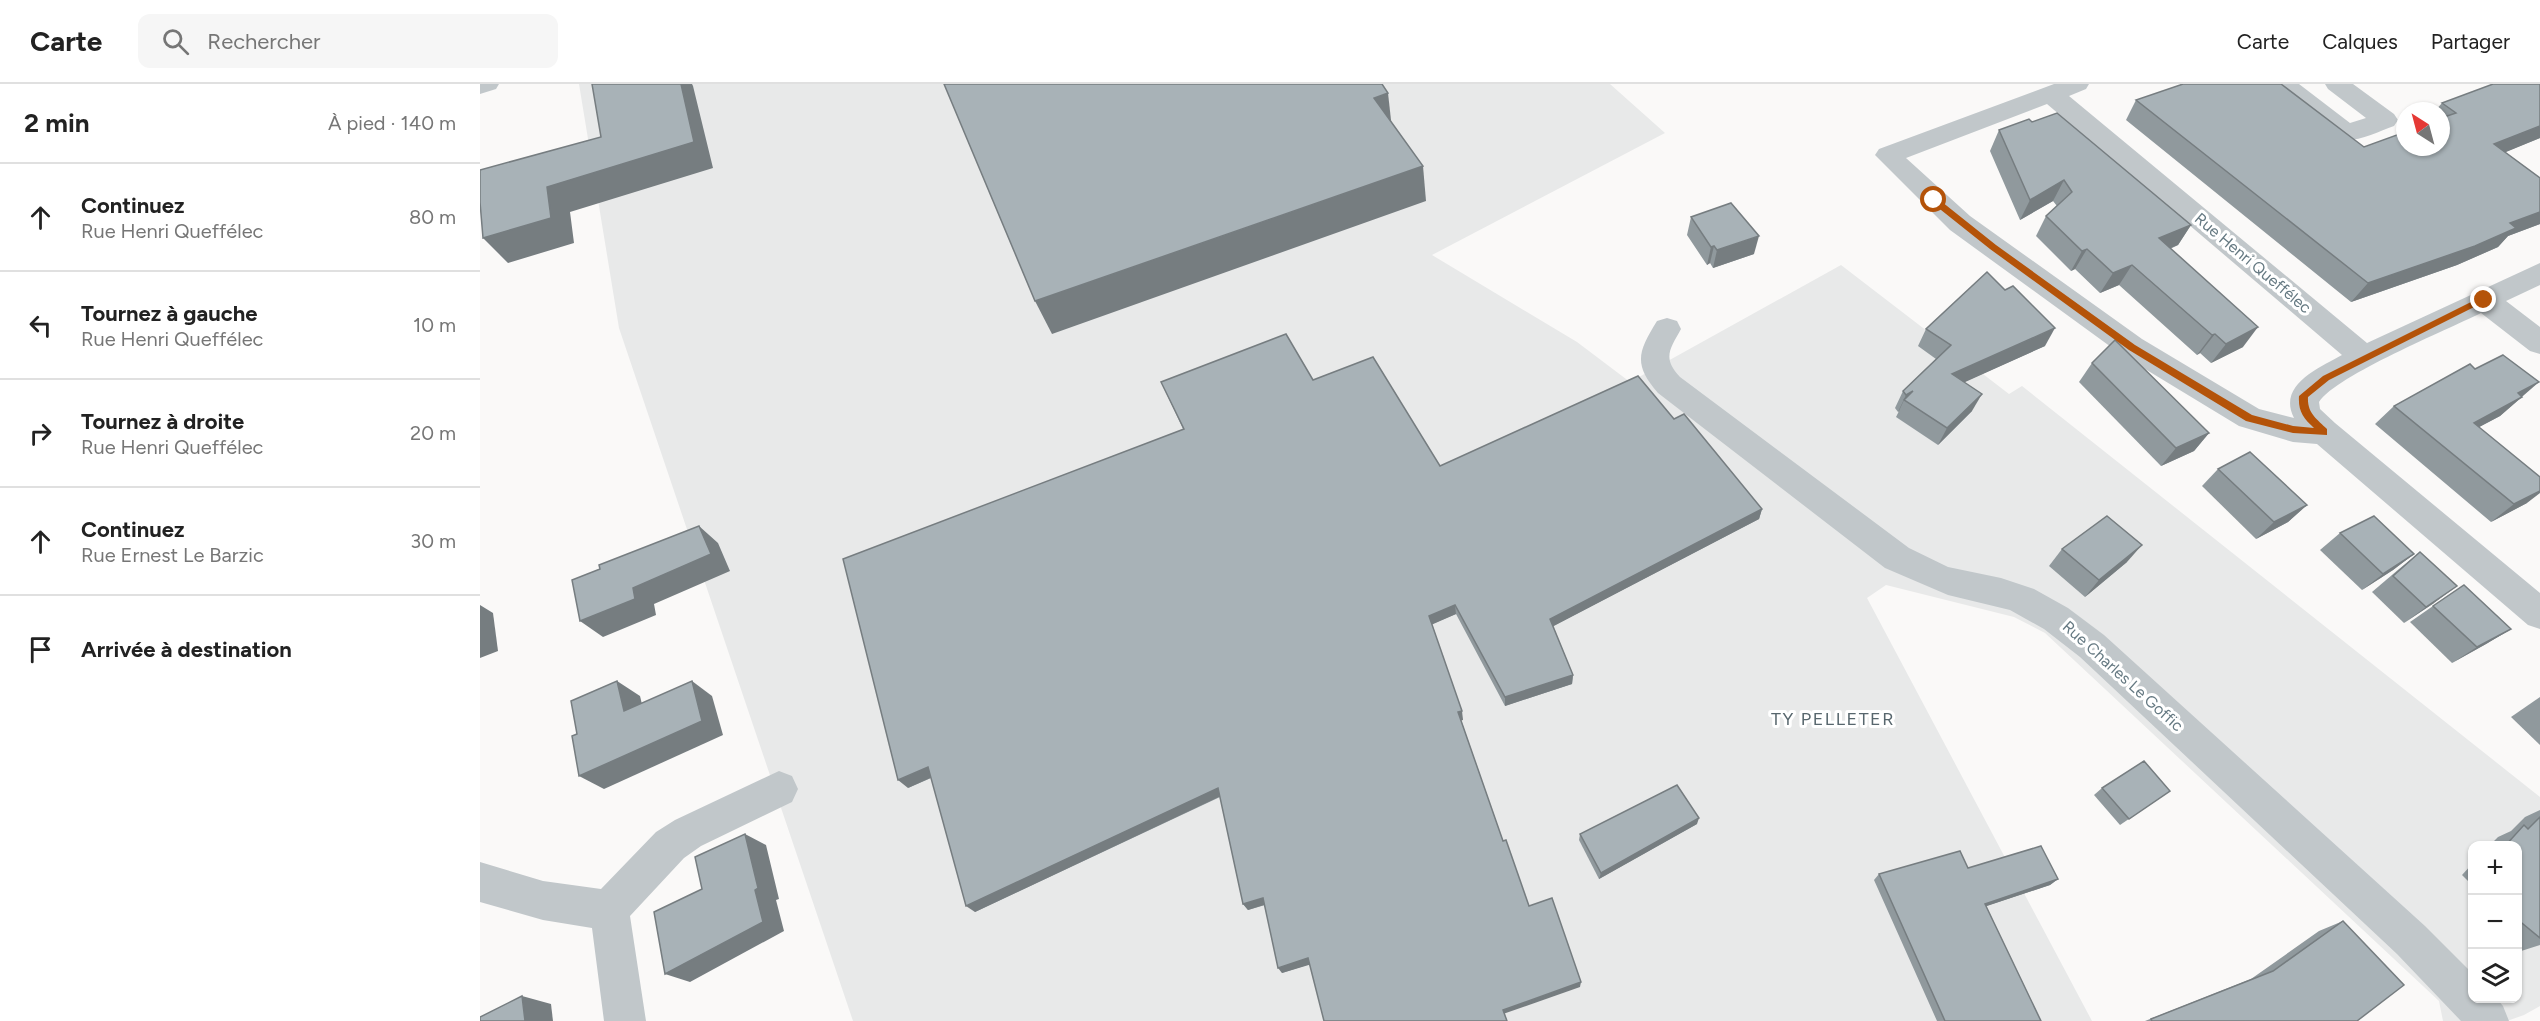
<!DOCTYPE html>
<html lang="fr">
<head>
<meta charset="utf-8">
<style>
  :root { --surface:#fff; --page:#f6f6f6; --text:#222; --muted:#767676; --line:#e0e0e0 }
  body { margin:0; font-family:Figtree,sans-serif; background:var(--page); color:var(--text) }
  .controls { position:absolute; right:18px; bottom:18px; display:grid; overflow:hidden; border-radius:12px; box-shadow:0 2px 4px #0004 }
  .controls button { width:54px; height:54px; display:grid; place-items:center; padding:0; border:0; border-bottom:2px solid var(--line); background:var(--surface); color:var(--text); font:30px sans-serif }
  .compass { position:absolute; left:1916px; top:18px; width:54px; height:54px; border-radius:50%; background:var(--surface); box-shadow:0 2px 4px #0004; rotate:324deg }
  .stop { position:absolute; width:18px; height:18px; margin:-14px; border:4px solid #b45309; border-radius:50%; background:#fff }
  .stop.end { background:#b45309; border-color:#fff; box-shadow:0 2px 6px #0008 }
  .list { margin:0; padding:0; list-style:none }
  h2 { display:flex; justify-content:space-between; align-items:center; height:78px; margin:0; padding:0 24px; font-size:26px }
  h2 small { font-size:20px; font-weight:400; color:var(--muted) }
  .list li { display:grid; grid-template-columns:39px 1fr auto; gap:18px; align-items:center; box-sizing:border-box; height:108px; padding:0 24px; border-top:2px solid var(--line) }
  .list b { display:block; font-size:22px; white-space:nowrap }
  .list p { margin:0; font-size:20px; white-space:nowrap; color:var(--muted) }
  .list em { font-size:20px; font-style:normal; color:var(--muted) }
  .icon { flex:none; width:33px; height:33px; fill:none; stroke:currentColor; stroke-width:2; stroke-linecap:round; stroke-linejoin:round }
  .map { position:relative; flex:none; width:2060px; height:937px; overflow:hidden }
  header { display:flex; align-items:center; gap:36px; box-sizing:border-box; height:84px; padding:0 30px; background:var(--surface); border-bottom:2px solid var(--line) }
  header strong { font-size:28px }
  nav { display:flex; gap:33px; margin-inline-start:auto; font-size:21px }
  .search { width:420px; height:54px; background:var(--page); display:flex; align-items:center; gap:15px; box-sizing:border-box; padding:0 21px; border-radius:12px; color:var(--muted); font-size:22px }
  main { display:flex }
  aside { flex:1; background:var(--surface) }
  .map>svg:first-child { display:block }
  .built { fill:#e8e9e9; fill-rule:evenodd }
  .lines { fill:none; stroke-linecap:round; stroke-linejoin:round }
  .minor { fill:#c1c7ca; fill-rule:evenodd }
  .wall { fill:#90999d }
  .shaded-wall { fill:#767d80 }
  .building { fill:#a8b2b7; stroke:#767d80; stroke-width:1.5 }
  .route { fill:#b45309 }
  .labels { text-anchor:middle; dominant-baseline:central; stroke-width:6; stroke-linejoin:round; paint-order:stroke }
  .street-label { font-size:16px; fill:#657982; stroke:#fff }
  .neighbourhood-label { font-size:18px; letter-spacing:1.5px; fill:#57666d; stroke:#fff }
</style>
</head>
<body>
<header>
<strong>Carte</strong>
<div class="search"><svg class="icon" aria-label="search" viewBox="0 0 24 24"><circle cx="10" cy="10" r="6"/><path d="M15 15l6 6"/></svg>Rechercher</div>
<nav><a>Carte</a><a>Calques</a><a>Partager</a></nav>
</header>
<main>
<aside>
<h2>2 min<small>À pied · 140 m</small></h2>
<ul class="list">
<li><svg class="icon" aria-label="ahead" viewBox="0 0 24 24"><path d="M12 20V5M6 11l6-6 6 6"/></svg><div><b>Continuez</b><p>Rue Henri Queffélec</p></div><em>80 m</em></li>
<li><svg class="icon" aria-label="left" viewBox="0 0 24 24"><path d="M17 20v-9H6M10 6l-5 5 5 5"/></svg><div><b>Tournez à gauche</b><p>Rue Henri Queffélec</p></div><em>10 m</em></li>
<li><svg class="icon" aria-label="right" viewBox="0 0 24 24"><path d="M7 20v-9h11M14 6l5 5-5 5"/></svg><div><b>Tournez à droite</b><p>Rue Henri Queffélec</p></div><em>20 m</em></li>
<li><svg class="icon" aria-label="ahead" viewBox="0 0 24 24"><path d="M12 20V5M6 11l6-6 6 6"/></svg><div><b>Continuez</b><p>Rue Ernest Le Barzic</p></div><em>30 m</em></li>
<li><svg class="icon" aria-label="arrive" viewBox="0 0 24 24"><path d="M6 21V4h12l-3 4 3 4H6"/></svg><div><b>Arrivée à destination</b></div></li>
</ul>
</aside>
<div class="map">
<svg width="2060" height="937" viewBox="0 0 2060 937">
  <rect width="100%" height="100%" fill="#faf9f8"/>
  <!-- built -->
  <path class="built" d="M99,0H1130L1185,49L952,171L1097,258L1150,298L1361,181L1529,310L1542,302L2060,713V922L2044,931L2027,937H1963L1959,917L1565,549L1534,533L1406,501L1387,514L1612,937H373L139,244ZM1992,762H2038V914H1992Z"/>
  <g class="lines">
    <!-- minor -->
    <g class="minor">
      <path d="M0,0H19L16,5L0,10Z"/>
      <path d="M1574,0H1609L1606,5L1589,12L1887,259L2060,179V201L2026,217L2060,243V270L2050,267L2001,229C1967,246 1857,291 1839,318L1840,325L1855,339L2060,509V545L2048,541L1837,360L1813,358L1759,342L1642,271L1470,146L1395,71L1399,65ZM1567,20L1862,271C1839,284 1797,301 1814,334L1779,325L1662,255L1490,132L1426,74Z"/>
      <path d="M1791,0H1819L1870,39L1886,34L1848,5L1845,0H1873L1914,30L1918,36L1914,42C1897,48 1875,60 1857,55L1794,5Z"/>
      <path d="M1187,234L1197,237L1201,245C1190,265 1182,274 1200,293L1429,464L1468,483L1521,494L1554,505L1588,524L1624,551L1945,842L1992,889V914H2016L2023,922L2029,937H1981L1917,870L1600,573L1564,545L1530,526L1468,511L1405,484L1178,309C1153,280 1158,268 1177,237Z"/>
      <path d="M299,687L312,692L318,705L312,718L221,762L204,774L150,832L166,937H124L112,844L63,836L0,818V778L63,797L121,805L176,748L195,736Z"/>
    </g>
  </g>
  <!-- wall -->
  <g class="wall">
    <path d="M1656,16L1884,63H1961V27H1955L1962,19L2060,54L2025,68L2060,94V140L2028,152L2018,163L1977,181L1871,218L1646,36Z"/>
    <path d="M1552,38L1711,141L1698,161L1690,165L1763,263L1731,279L1720,269L1717,271L1639,201L1620,209L1595,185L1591,187L1556,152L1566,132L1577,122L1573,117L1540,136L1510,67L1519,46Z"/>
    <path d="M1211,133L1274,170L1233,184L1230,179L1227,181L1207,151Z"/>
    <path d="M1446,245L1565,262L1484,298L1492,327L1458,361L1416,333L1419,327L1418,328L1415,324L1423,307L1456,275L1438,262Z"/>
    <path d="M1612,279L1729,349L1714,367L1681,382L1599,298Z"/>
    <path d="M1995,285L2042,313L2020,332L1999,343L2047,419L2011,438L1895,340L1914,322Z"/>
    <path d="M833,296L960,382L1194,335L1282,425L1279,435L1073,542L1093,591L1092,600L1025,622L976,530L952,540L983,636H981L1023,757L1049,822L1100,903L830,880L802,889L785,821L768,826L763,820L740,713L495,828L451,694L428,704L703,345L681,298Z"/>
    <path d="M1738,385L1827,421L1808,438L1776,455L1722,402Z"/>
    <path d="M1860,449L1934,470L1913,486L1882,506L1840,466Z"/>
    <path d="M1582,465L1647,478L1605,513L1569,482Z"/>
    <path d="M1940,468L1954,519L1924,539L1892,508L1919,485Z"/>
    <path d="M1953,522L2031,545L2006,560L1972,579L1930,538Z"/>
    <path d="M2060,613V661L2031,633Z"/>
    <path d="M1622,704L1690,707L1640,741L1614,711Z"/>
    <path d="M2060,726V861L2038,868L2037,762H2009L2018,753L2031,747L2045,733Z"/>
    <path d="M1217,740L1119,795L1099,756L1100,750Z"/>
    <path d="M1992,780V801L1982,791Z"/>
    <path d="M1488,784L1578,795L1570,801L1506,822L1561,937H1457L1394,796L1399,790Z"/>
    <path d="M1863,837L1877,937H1665L1771,895L1839,847Z"/>
  </g>
  <!-- shaded-wall -->
  <g class="shaded-wall">
    <path d="M201,0H212L213,2L233,84L90,128L94,159L28,179L3,154L67,103Z"/>
    <path d="M908,9L912,45L894,14Z"/>
    <path d="M2060,42V54L1997,80L2014,60Z"/>
    <path d="M943,82L946,117L572,250L555,217Z"/>
    <path d="M1584,96L1573,117L1540,136L1550,116Z"/>
    <path d="M2060,128V140L2028,152L2018,163L1977,181L1871,218L1888,199L2030,139Z"/>
    <path d="M1711,141L1698,161L1666,174L1679,154Z"/>
    <path d="M1279,152L1274,170L1233,184L1237,166Z"/>
    <path d="M1234,162L1230,179L1227,181L1231,163Z"/>
    <path d="M1607,165L1595,185L1591,187L1602,167Z"/>
    <path d="M1652,181L1639,201L1620,209L1633,189Z"/>
    <path d="M1778,243L1763,263L1731,279L1746,260Z"/>
    <path d="M1575,244L1565,262L1463,308L1472,290Z"/>
    <path d="M1735,250L1720,269L1717,271L1732,251Z"/>
    <path d="M2059,298L2020,332L1973,357L1994,339L2038,309Z"/>
    <path d="M1433,307L1424,316L1419,327L1418,328L1426,311Z"/>
    <path d="M1502,310L1492,327L1458,361L1467,344Z"/>
    <path d="M1729,349L1714,367L1681,382L1696,364Z"/>
    <path d="M2060,407V409L2047,419L2011,438L2034,420Z"/>
    <path d="M1827,421L1808,438L1776,455L1794,438Z"/>
    <path d="M1282,425L1279,435L1070,544V535Z"/>
    <path d="M219,442L238,459L250,487L174,520L176,531L123,553L100,537L153,504Z"/>
    <path d="M1662,461L1647,478L1605,513L1619,496Z"/>
    <path d="M1934,470L1913,486L1882,506L1903,490Z"/>
    <path d="M1977,502L1954,519L1924,539L1946,523Z"/>
    <path d="M0,521L13,529L18,567L0,574Z"/>
    <path d="M975,521L976,530L951,541L949,532Z"/>
    <path d="M2031,545L2006,560L1972,579L1997,563Z"/>
    <path d="M1093,591L1092,600L1025,622V613Z"/>
    <path d="M137,597L160,612L167,641L144,627Z"/>
    <path d="M212,597L232,612L243,651L124,705L99,692Z"/>
    <path d="M982,627L983,636L979,637L978,628Z"/>
    <path d="M448,683L457,691L428,704L418,696Z"/>
    <path d="M738,704L743,711L495,828L486,822Z"/>
    <path d="M1219,734L1217,740L1119,795L1121,789Z"/>
    <path d="M265,750L286,761L299,815L296,816L304,847L210,898L185,890L275,806Z"/>
    <path d="M1578,795L1570,801L1498,825L1505,820Z"/>
    <path d="M783,814L787,820L768,826L763,820Z"/>
    <path d="M828,874L832,880L802,889L798,884Z"/>
    <path d="M1101,898L1100,903L1023,930V926Z"/>
    <path d="M42,912L71,920L73,937H45Z"/>
  </g>
  <!-- building -->
  <g class="building">
    <path d="M112,0H201L214,58L67,103L71,134L3,154L0,118V86L121,53Z"/>
    <path d="M464,0H902L908,9L894,14L943,82L555,217Z"/>
    <path d="M1703,0H1801L1884,63L1925,48V63H1961V34L1976,29L1962,19L2013,0H2060V42L2014,60L2060,94V128L2030,139L2036,144L1995,162L1888,199L1656,16Z"/>
    <path d="M1577,29L1711,141L1679,154L1778,243L1746,260L1735,250L1732,251L1652,181L1633,189L1607,165L1602,167L1566,132L1592,108L1584,96L1550,116L1519,46L1549,35L1552,38Z"/>
    <path d="M1251,119L1279,152L1237,166L1234,162L1231,163L1211,133Z"/>
    <path d="M1507,188L1525,206L1533,202L1575,244L1472,290L1502,310L1467,344L1424,316L1433,307L1426,311L1423,307L1471,261L1446,245Z"/>
    <path d="M806,250L833,296L893,273L960,382L1158,292L1194,335L1204,330L1282,425L1070,535L1093,591L1025,613L975,521L949,532L982,627L978,628L1023,757L1026,756L1049,822L1072,814L1101,898L1023,926L1027,937H844L828,874L798,884L783,814L763,820L738,704L486,822L448,683L418,696L363,475L704,345L681,298Z"/>
    <path d="M1635,256L1729,349L1696,364L1612,279Z"/>
    <path d="M2023,271L2059,298L2038,309L2042,313L1994,339L2060,393V407L2034,420L1914,322L1990,280L1995,285Z"/>
    <path d="M1770,368L1827,421L1794,438L1738,385Z"/>
    <path d="M1627,432L1662,461L1619,496L1582,465Z"/>
    <path d="M1894,432L1934,470L1903,490L1860,449Z"/>
    <path d="M219,442L231,470L153,504L155,515L100,537L92,496L120,485L119,481Z"/>
    <path d="M1940,468L1977,502L1946,523L1913,492Z"/>
    <path d="M1984,501L2031,545L1997,563L1953,522Z"/>
    <path d="M137,597L144,627L212,597L222,637L99,692L92,652L97,650L91,617Z"/>
    <path d="M1664,677L1690,707L1649,735L1622,704Z"/>
    <path d="M1197,701L1219,734L1121,789L1100,750Z"/>
    <path d="M2060,733V854L2037,835V762H2025L2044,741L2048,745Z"/>
    <path d="M265,750L278,804L275,806L283,838L185,890L174,828L222,805L215,773Z"/>
    <path d="M1561,762L1578,795L1505,820L1561,937H1465L1399,790L1480,767L1488,784Z"/>
    <path d="M1863,837L1924,901L1877,937H1672L1671,935L1793,887Z"/>
    <path d="M42,912L45,937H0V933Z"/>
  </g>
  <!-- route -->
  <path class="route" d="M1451,114H1457L1516,161L1655,261L1772,331L1813,342L1834,344C1823,334 1818,327 1819,312L1843,292L2001,213L2008,216L1849,296L1828,313C1827,329 1837,335 1847,345V351L1813,349L1766,337L1649,266L1510,165L1451,118Z"/>
  <g class="labels">
    <!-- street labels -->
    <g class="street-label">
      <text transform="translate(1773 179) rotate(40)">Rue Henri Queffélec</text>
      <text transform="translate(1643 592) rotate(42)">Rue Charles Le Goffic</text>
    </g>
    <!-- neighbourhood labels -->
    <g class="neighbourhood-label">
      <text x="1353" y="635">TY PELLETER</text>
    </g>
  </g>
</svg>
<div class="controls">
<button>+</button>
<button>−</button>
<button><svg class="icon" aria-label="layers" viewBox="0 0 24 24"><path d="M12 4l9 5-9 5-9-5zM3 14l9 5 9-5"/></svg></button>
</div>
<svg class="compass" viewBox="-18 -18 36 36"><path d="M0-13l5 13h-10z" fill="#e53935"/><path d="M0 13l5-13h-10z" fill="#767676"/></svg>
<div class="stop" style="left:1454px;top:116px"></div>
<div class="stop end" style="left:2004px;top:216px"></div>
</div>
</main>
</body>
</html>
